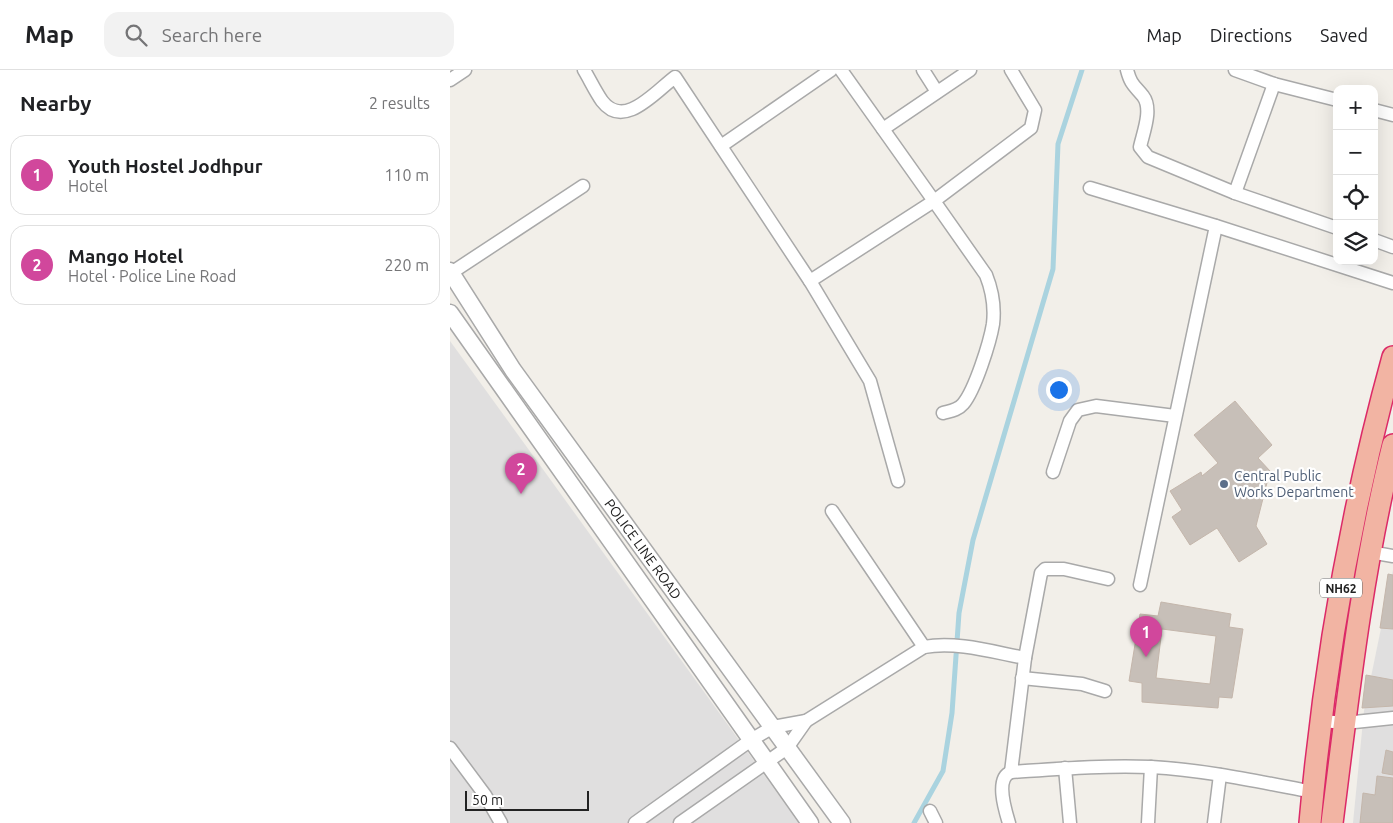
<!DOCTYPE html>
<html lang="en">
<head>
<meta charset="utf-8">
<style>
  :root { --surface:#fff; --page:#f2f2f2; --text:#202124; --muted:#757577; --line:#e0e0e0; --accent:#d40000 }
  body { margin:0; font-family:Ubuntu,sans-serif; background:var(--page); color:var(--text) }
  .controls { position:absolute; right:15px; top:15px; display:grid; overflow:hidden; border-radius:10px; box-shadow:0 5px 20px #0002 }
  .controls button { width:45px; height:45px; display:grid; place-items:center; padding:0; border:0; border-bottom:1px solid var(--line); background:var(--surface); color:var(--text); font:25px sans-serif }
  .scale { position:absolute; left:15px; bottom:12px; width:124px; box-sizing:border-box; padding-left:5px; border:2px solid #222; border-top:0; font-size:14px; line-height:18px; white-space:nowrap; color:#222; -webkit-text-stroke:4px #fff; paint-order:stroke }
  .you { position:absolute; left:608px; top:319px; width:18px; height:18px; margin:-12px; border:4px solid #fff; border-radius:50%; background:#1a73e8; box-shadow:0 0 0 8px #1a73e833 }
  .badge { display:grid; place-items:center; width:32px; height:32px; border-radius:50%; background:var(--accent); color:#fff; font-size:16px; font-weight:700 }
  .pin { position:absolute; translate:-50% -41px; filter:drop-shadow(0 1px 2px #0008) }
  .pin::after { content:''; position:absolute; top:26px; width:18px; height:15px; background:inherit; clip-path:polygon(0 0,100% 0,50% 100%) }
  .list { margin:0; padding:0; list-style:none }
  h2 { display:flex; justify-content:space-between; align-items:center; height:65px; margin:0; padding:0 20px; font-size:21px }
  h2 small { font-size:16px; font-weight:400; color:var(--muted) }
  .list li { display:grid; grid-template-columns:32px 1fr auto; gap:15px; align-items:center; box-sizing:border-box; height:80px; margin:0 10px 10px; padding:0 10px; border:1px solid var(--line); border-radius:15px }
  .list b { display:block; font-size:19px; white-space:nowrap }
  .list p { margin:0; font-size:16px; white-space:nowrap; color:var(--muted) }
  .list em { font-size:16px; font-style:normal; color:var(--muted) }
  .icon { flex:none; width:28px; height:28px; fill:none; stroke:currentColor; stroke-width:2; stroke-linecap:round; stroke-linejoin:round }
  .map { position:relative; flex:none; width:943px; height:753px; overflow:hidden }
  header { display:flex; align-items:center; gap:30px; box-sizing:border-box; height:70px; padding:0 25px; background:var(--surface); border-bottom:1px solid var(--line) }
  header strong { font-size:24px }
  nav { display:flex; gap:28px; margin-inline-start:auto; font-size:18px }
  .search { width:350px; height:45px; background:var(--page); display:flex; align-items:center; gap:12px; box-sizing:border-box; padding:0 18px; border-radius:15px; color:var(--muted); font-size:19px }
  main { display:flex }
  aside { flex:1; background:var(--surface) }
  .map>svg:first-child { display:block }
  .residential { fill:#e0dfdf }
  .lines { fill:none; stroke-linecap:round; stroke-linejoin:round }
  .stream { stroke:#aad3df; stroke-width:5 }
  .building { fill:#c7bfb8; stroke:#c4b6ab; fill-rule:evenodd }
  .minor-casing { stroke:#a9a9a9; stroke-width:15 }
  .tertiary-casing { stroke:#a9a9a9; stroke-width:19 }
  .trunk-casing { stroke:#dc2a67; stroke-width:24 }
  .minor { stroke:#fff; stroke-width:12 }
  .tertiary { stroke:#fff; stroke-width:16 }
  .trunk { stroke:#f2b4a3; stroke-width:21 }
  .service-dot { fill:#5c6f8a; stroke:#fff; stroke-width:2 }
  .labels { text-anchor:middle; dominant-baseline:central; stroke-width:4.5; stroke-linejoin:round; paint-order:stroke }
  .shield { fill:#fff; stroke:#646464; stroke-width:1 }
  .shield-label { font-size:12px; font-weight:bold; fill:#222 }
  .service-label { font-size:14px; fill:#4e5e75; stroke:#fff; text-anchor:start }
  .street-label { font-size:14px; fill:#222; stroke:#fff }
</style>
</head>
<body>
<header>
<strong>Map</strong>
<div class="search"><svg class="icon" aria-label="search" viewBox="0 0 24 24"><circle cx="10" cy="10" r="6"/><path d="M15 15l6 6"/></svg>Search here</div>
<nav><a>Map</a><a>Directions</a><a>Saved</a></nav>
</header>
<main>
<aside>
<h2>Nearby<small>2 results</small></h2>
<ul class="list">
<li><span class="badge" style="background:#d1479c">1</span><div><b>Youth Hostel Jodhpur</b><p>Hotel</p></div><em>110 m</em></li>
<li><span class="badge" style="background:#d1479c">2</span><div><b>Mango Hotel</b><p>Hotel · Police Line Road</p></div><em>220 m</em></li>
</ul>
</aside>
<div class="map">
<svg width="943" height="753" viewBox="0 0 943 753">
  <rect width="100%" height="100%" fill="#f2efe9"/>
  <!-- residential -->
  <g class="residential">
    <path d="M0,271L349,753H0Z"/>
    <path d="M943,500V753H903L914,641Z"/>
  </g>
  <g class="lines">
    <!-- stream -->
    <path class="stream" d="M464,753L493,701L502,643L509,543L523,470L603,199L608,74L632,0"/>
  </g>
  <!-- building -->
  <g class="building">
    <path d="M785,331L822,375L808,388L820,401L806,456L817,474L789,492L767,458L740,475L722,447L732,440L720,421L751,402L752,406L768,393L744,365Z"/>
    <path d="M938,504L943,505V559L930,558Z"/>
    <path d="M711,532L781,544L779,557L793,559L782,628L769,627L768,638L692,632V613L679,611L690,544L708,546ZM712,559L766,566L760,614L706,608Z"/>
    <path d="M916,605L943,610V636L912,638Z"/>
    <path d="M936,680L943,682V705L932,703Z"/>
    <path d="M927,706L943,708V753H910L913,723L925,725Z"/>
  </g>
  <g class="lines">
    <defs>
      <g id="minor">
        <path d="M134,0C140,10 145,21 152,31C174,60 205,22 225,7L360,211L484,131L391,0"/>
        <path d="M473,0L487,22"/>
        <path d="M677,0C681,15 684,15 693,26C703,39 693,63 690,77L698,87L785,123L887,158"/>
        <path d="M785,0L824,14L785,123"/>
        <path d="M0,10L15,0"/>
        <path d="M824,14L887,30"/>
        <path d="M924,40L943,45"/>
        <path d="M433,59L520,0"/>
        <path d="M271,76L381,0"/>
        <path d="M640,118L766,156L943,213"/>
        <path d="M924,170L943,177"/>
        <path d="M1,203L133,116"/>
        <path d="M360,211L420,311L448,411"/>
        <path d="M493,343C500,341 508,340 513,334C525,320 540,272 543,254C545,237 542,220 536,205L484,131L581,58L585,40L561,0"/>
        <path d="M603,402L620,351L628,340L646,336L725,346"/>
        <path d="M382,441L474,577"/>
        <path d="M920,482L943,486"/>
        <path d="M690,515L766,156"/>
        <path d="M575,588L591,503L595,499H614L658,509"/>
        <path d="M572,608L632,614L655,621"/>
        <path d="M872,651L895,653L943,648"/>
        <path d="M0,678L35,725L51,753"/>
        <path d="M615,698L620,753"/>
        <path d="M480,741L486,753"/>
        <path d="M185,753L301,670L323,657L356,651L474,577C506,571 543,582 575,588L561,702C607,699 655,695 701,697C756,700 810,712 863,722"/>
        <path d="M230,753L337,678L356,651"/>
        <path d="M559,753C555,740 545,708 561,702"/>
        <path d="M698,753L701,697"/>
        <path d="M764,753L770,705"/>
      </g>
      <g id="tertiary">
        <path d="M0,201L63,300L392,753"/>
        <path d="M0,243L360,753"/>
      </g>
      <g id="trunk">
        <path d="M860,753C874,596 901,439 943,287"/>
        <path d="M882,753C898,626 912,499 943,375"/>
      </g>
    </defs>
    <!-- minor casing -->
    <use href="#minor" class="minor-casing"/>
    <!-- tertiary casing -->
    <use href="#tertiary" class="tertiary-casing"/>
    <!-- trunk casing -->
    <use href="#trunk" class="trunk-casing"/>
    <!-- minor -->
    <use href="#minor" class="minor"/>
    <!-- tertiary -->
    <use href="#tertiary" class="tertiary"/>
    <!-- trunk -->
    <use href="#trunk" class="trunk"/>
  </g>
  <!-- markers -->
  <circle class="service-dot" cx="774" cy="414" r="5"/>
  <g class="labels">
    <!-- shield labels -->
    <rect class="shield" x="870" y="508.5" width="42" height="19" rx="4"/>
    <g class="shield-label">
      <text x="891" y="518">NH62</text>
    </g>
    <!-- service labels -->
    <g class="service-label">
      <text x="784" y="406">Central Public<tspan x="784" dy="16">Works Department</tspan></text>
    </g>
    <!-- street labels -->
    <g class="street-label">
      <text transform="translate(193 479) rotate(54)">POLICE LINE ROAD</text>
    </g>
  </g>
</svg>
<div class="controls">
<button>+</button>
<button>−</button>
<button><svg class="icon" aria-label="locate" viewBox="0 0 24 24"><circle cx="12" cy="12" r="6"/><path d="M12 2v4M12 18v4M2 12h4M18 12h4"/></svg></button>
<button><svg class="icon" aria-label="layers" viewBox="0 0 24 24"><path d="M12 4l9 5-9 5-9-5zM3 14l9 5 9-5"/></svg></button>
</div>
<div class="scale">50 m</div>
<div class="you"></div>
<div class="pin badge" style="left:696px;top:587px;background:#d1479c">1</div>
<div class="pin badge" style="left:71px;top:424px;background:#d1479c">2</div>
</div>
</main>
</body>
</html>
